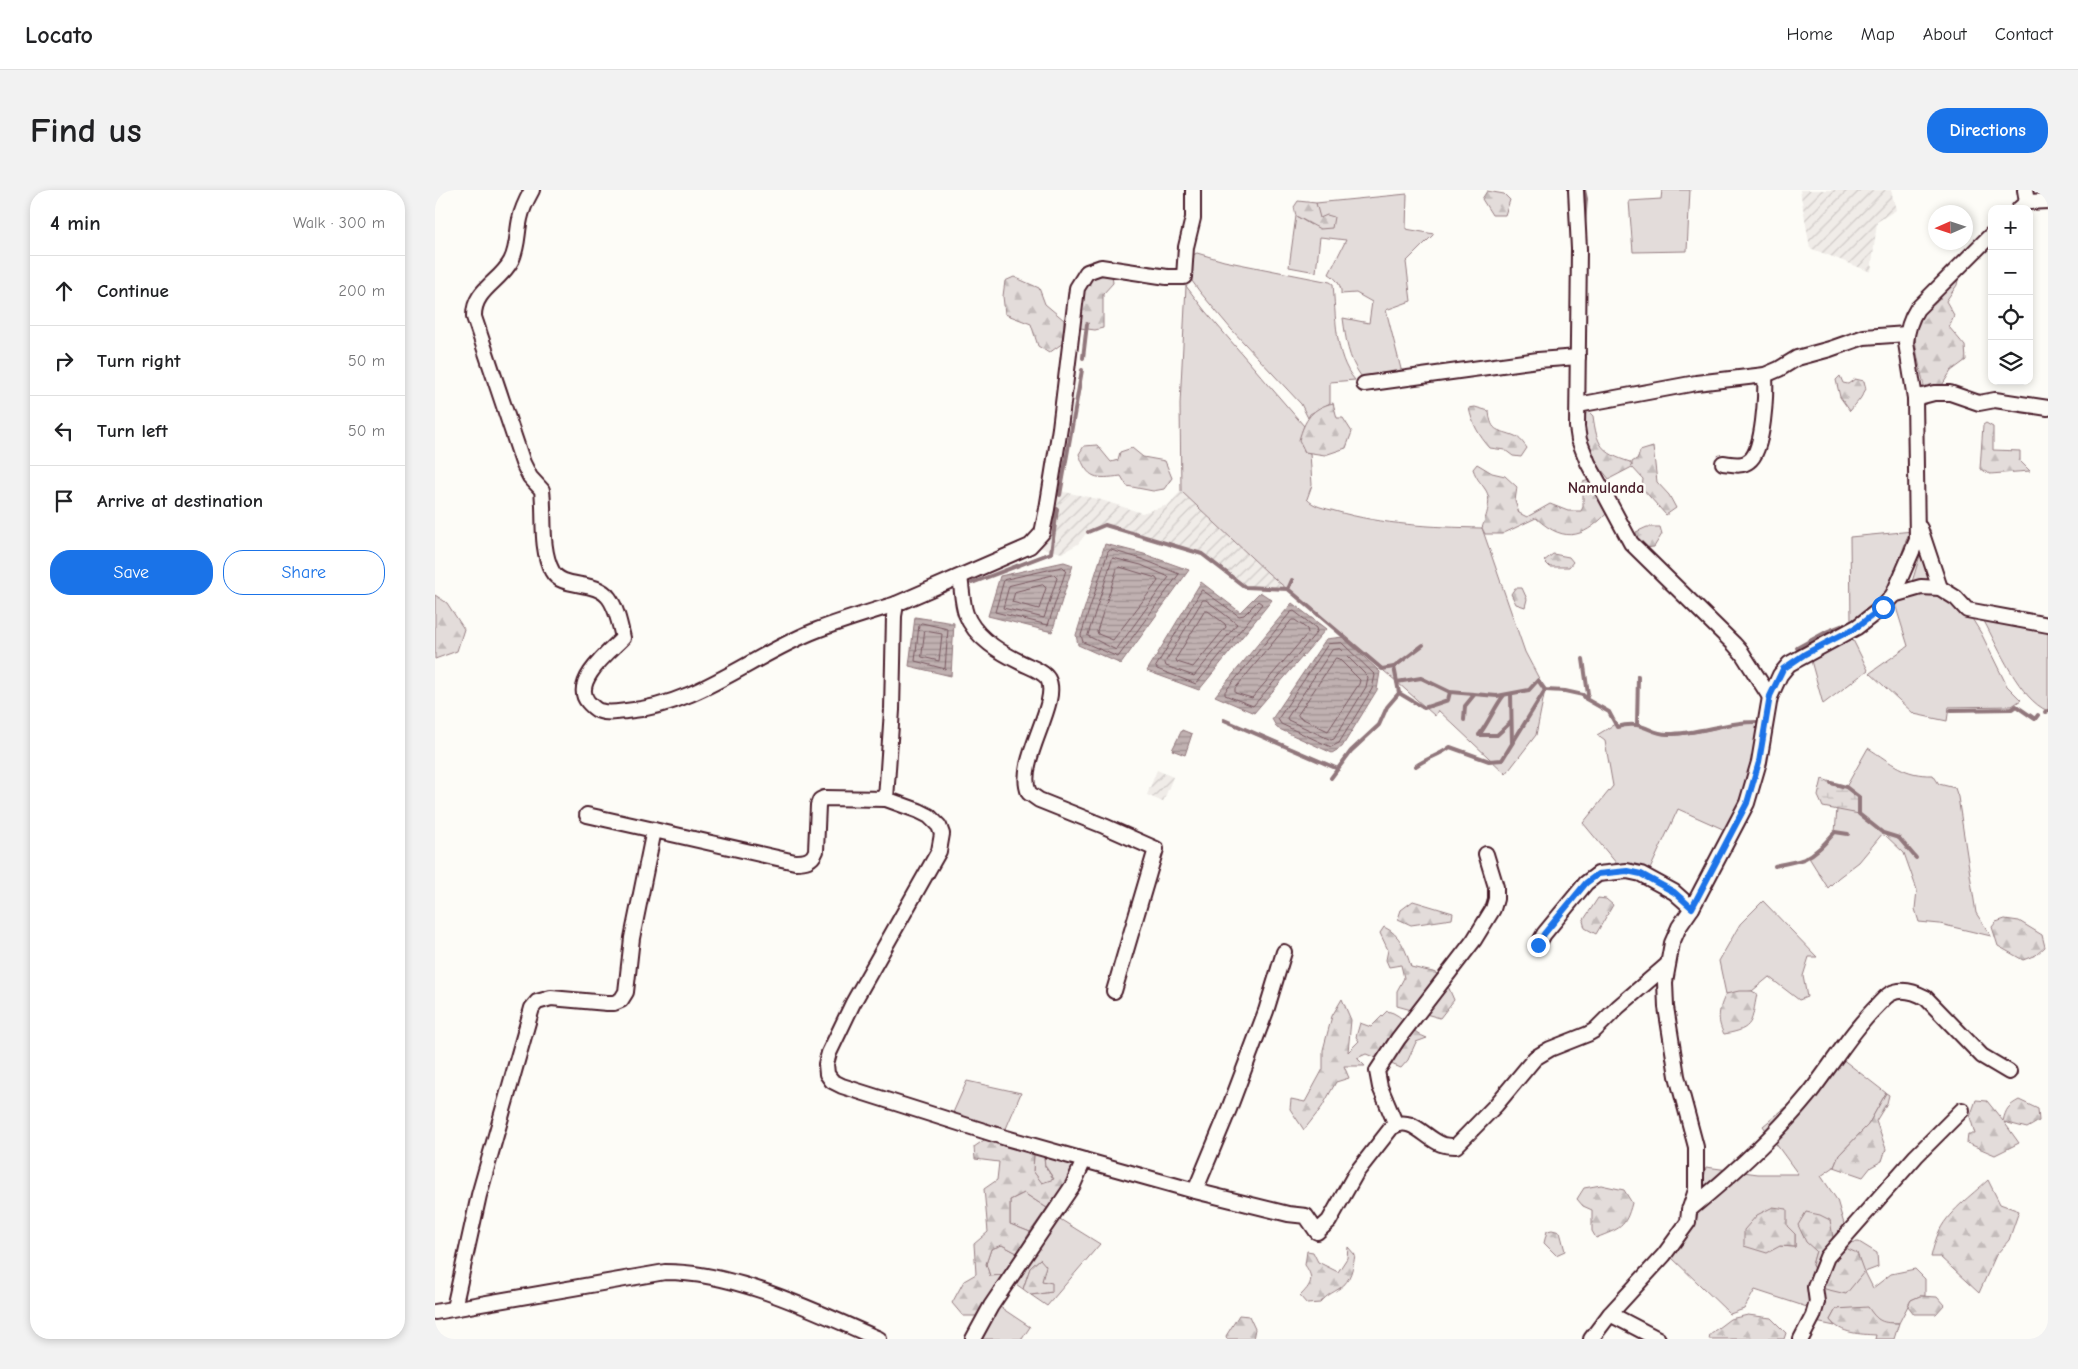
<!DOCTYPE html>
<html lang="en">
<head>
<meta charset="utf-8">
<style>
  :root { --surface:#fff; --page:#f2f2f2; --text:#202124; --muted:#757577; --line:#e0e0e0; --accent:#1a73e8 }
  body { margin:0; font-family:"Comic Neue",sans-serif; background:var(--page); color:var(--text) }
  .controls { position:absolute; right:15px; top:15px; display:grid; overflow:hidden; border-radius:10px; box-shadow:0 2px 8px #0003 }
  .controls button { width:45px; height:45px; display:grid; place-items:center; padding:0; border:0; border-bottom:1px solid var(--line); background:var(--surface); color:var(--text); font:25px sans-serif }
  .compass { position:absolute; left:1493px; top:15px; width:45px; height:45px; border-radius:50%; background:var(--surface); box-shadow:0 2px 8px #0003; rotate:267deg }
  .stop { position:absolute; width:15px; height:15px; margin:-11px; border:4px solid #1a73e8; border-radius:50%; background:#fff }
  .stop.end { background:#1a73e8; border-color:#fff; box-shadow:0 1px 5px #0008 }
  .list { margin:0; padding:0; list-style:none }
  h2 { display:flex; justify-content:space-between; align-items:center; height:65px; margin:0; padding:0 20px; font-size:21px }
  h2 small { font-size:16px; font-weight:400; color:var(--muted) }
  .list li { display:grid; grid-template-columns:32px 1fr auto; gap:15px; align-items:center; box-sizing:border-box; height:70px; padding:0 20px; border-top:1px solid var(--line) }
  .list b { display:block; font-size:19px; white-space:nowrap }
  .list em { font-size:16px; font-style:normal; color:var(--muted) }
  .actions { display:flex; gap:10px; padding:15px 20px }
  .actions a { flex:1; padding:11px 0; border:1px solid var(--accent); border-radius:20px; text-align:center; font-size:18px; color:var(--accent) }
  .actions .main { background:var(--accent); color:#fff }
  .icon { flex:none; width:28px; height:28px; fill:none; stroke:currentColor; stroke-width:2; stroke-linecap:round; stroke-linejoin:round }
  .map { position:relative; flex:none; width:1613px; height:1149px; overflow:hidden; border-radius:20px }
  header { display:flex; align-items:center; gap:30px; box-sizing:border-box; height:70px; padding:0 25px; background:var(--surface); border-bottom:1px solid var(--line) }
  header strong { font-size:24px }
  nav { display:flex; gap:28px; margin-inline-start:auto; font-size:18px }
  .intro { display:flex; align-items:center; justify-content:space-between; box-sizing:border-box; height:120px; padding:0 30px }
  h1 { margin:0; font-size:35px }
  .button { padding:12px 22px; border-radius:20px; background:var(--accent); color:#fff; font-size:18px; font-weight:700 }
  main { display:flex; gap:30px; padding:0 30px }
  aside { flex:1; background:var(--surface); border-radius:20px; box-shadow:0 2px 8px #0003 }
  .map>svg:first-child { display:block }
  .industrial { fill:url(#industrial-furrows) }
  .green { fill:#e3dcda; stroke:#967e82; fill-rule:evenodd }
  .forest { fill:url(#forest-firs); stroke:#967e82 }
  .wetland { fill:url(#wetland-marsh); stroke:#967e82 }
  .water { fill:url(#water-rules); stroke:#91777b }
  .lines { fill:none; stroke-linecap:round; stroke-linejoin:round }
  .shore { stroke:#795961; stroke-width:1 }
  .stream { stroke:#91777b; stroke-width:4 }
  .street-casing { stroke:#4a1f2b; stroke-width:18 }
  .street { stroke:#fdfcf7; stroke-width:14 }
  .route { stroke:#1a73e8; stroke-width:6 }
  .labels { text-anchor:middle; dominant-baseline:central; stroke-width:5; stroke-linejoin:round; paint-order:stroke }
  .quarter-label { font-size:16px; font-weight:bold; fill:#4a1f2b; stroke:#fdfcf7 }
</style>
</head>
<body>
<header>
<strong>Locato</strong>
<nav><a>Home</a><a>Map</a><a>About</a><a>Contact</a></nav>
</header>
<div class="intro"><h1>Find us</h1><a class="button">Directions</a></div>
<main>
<aside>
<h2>4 min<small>Walk · 300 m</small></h2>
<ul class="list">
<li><svg class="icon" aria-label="ahead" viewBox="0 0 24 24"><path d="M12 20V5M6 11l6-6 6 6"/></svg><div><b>Continue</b></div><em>200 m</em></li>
<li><svg class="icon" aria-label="right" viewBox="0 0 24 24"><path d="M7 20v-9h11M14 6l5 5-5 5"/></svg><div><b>Turn right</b></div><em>50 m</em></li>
<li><svg class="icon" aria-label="left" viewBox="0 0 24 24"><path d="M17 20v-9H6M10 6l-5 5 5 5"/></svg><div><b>Turn left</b></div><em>50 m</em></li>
<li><svg class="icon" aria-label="arrive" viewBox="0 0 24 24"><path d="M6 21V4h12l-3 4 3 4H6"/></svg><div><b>Arrive at destination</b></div></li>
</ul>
<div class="actions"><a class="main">Save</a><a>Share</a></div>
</aside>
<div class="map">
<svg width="1613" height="1149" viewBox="0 0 1613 1149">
  <defs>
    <pattern id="industrial-furrows" width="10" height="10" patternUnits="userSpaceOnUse" patternTransform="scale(1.25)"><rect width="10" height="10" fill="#f0ece8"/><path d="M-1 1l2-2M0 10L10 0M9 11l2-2" fill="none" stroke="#cfcac7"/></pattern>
    <pattern id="forest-firs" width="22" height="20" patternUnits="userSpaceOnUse" patternTransform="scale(1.25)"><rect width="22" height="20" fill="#e3dcda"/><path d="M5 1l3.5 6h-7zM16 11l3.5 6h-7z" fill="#c4bcbb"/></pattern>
    <pattern id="wetland-marsh" width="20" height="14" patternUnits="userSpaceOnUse" patternTransform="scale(1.25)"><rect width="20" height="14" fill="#e3dcda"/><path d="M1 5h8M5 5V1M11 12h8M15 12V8" fill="none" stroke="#c4bcbb"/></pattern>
    <pattern id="water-rules" width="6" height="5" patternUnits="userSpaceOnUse" patternTransform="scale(1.25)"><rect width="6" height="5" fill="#c0b1b1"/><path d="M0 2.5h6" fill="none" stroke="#9e8f90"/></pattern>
  </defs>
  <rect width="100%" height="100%" fill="#fdfcf7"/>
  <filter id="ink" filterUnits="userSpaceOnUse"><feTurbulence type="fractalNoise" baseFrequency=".02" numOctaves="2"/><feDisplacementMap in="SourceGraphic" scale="10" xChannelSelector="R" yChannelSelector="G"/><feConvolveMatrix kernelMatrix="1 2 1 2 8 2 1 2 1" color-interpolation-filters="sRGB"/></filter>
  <g filter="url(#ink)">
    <!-- industrial -->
    <g class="industrial">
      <path d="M1365,0H1456L1461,20L1442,32L1436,82L1375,58Z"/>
      <path d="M620,300L663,309L707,323L733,315L746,301L833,382L853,399L810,397L767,364L670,335L653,341L643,354L627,363L603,357L608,353Z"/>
      <path d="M722,580L738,587L728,612L712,605Z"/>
    </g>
    <!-- green -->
    <g class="green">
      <path d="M1227,0H1255L1252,61L1198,62L1194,11L1226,9Z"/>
      <path d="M972,4L971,39L999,44L971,72L976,111L951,120L967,183L926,186C913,168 911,150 908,128L934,133L937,112L921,103L906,104C907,96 901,88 894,84L911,50L885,47L881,82L854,77L861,26L876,35L884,28L881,13Z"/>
      <path d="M762,63L789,71L895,92L898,94C901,125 899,166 920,190L895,192V213L875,224L873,228L866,214L796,139L765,102L757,91L755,75L758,65Z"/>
      <path d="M751,96L770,121L869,236C865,245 864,254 870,262L875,263L877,295L872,309C879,317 890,318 900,321C949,335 996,337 1047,338L1090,462L1110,500L1101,545L1071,584L1003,520L1000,526L962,492L833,383L746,301L745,214Z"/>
      <path d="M1478,341C1457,374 1460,416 1416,432L1415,347Z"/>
      <path d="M1488,356L1498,393L1476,395Z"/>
      <path d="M1504,402L1536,427L1546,443L1572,496L1586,510L1577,516L1514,517L1512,531L1479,524L1435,483L1473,456L1460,414L1483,403Z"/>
      <path d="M1549,427L1613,436V521C1585,510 1563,457 1549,431Z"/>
      <path d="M1415,444L1433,480L1388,514L1375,467Z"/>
      <path d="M1310,531L1329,532L1308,610L1290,640L1243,619L1210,690L1182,674L1148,633L1178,596L1170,551L1162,545L1180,534L1182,537C1207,530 1210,542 1232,545C1249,547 1293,536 1310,531Z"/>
      <path d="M1433,558C1457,573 1469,586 1498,585L1504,594L1520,598L1523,607L1541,723L1556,746L1505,734L1484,732L1480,719L1482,700L1469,663L1448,643L1424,672L1403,688L1393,698L1373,666L1383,660L1400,642L1402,619L1424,623V607L1411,597Z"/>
      <path d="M1328,711L1382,767H1374L1368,786L1372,807L1364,810L1334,787L1317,801L1291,804L1284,771L1305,734Z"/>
      <path d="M1402,865L1451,903L1433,935L1404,965L1399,977L1386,986L1402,1010L1409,1034L1399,1053L1424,1052L1442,1063L1443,1077L1430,1082L1438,1098L1456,1084L1480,1079L1490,1089V1106H1485L1476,1110L1464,1133H1448L1439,1126L1416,1119H1401L1395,1130L1400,1136L1376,1131L1378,1119L1320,1100L1309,1119L1295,1124L1235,1066L1262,1028L1271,977L1323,984H1363L1328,936L1351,917L1355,923ZM1360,1044V1057L1345,1056ZM1381,1061L1390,1099L1377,1075Z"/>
      <path d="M532,891L586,903L570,941L517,925Z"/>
      <path d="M599,963L609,966L610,976L619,990L606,993L598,981Z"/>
      <path d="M589,1003L612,1018L595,1042L575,1034V1010Z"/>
      <path d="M620,1026L665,1054L612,1116L596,1105L617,1102L607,1091L605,1069L595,1078L588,1099L578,1092Z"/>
      <path d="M567,1055L582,1063L569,1085L555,1087L551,1074L556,1059Z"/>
      <path d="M562,1115L595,1137L587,1149H543Z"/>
    </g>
    <!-- forest -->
    <g class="forest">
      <path d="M1052,1L1069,4L1075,10L1070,25H1057L1047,9Z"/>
      <path d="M863,11L881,13L885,28L892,25L899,27L897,38L885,39L861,26L859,17Z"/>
      <path d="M663,83L677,85L678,93L668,104V138L660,140L645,138L648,106L653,90Z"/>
      <path d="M579,87L604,98L610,114L629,130L628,153L614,163L603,156L596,134L570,124L568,106L570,91Z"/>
      <path d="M1523,90L1522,95L1511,111L1519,125L1514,137L1530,156L1531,170L1516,181L1506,197L1498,199L1489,196C1486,181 1475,143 1483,131C1493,115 1505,116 1512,95Z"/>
      <path d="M1405,186L1408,193L1413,194L1420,189L1429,191L1431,199L1425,209L1415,221L1405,207L1401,190Z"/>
      <path d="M898,213L902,228H908L917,242L911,258L890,265L870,262L864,250C870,229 877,218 898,213Z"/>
      <path d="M1040,217L1054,221C1056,244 1064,239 1080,246C1085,248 1089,254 1092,258L1086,267L1078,266L1070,260L1055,258C1044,246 1037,233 1034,218Z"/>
      <path d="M1153,221L1158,226C1162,255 1166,263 1195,272L1197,276V272L1203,268L1205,261L1218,257L1222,292L1234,305L1241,318L1231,325L1207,298L1208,289L1197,277L1174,289L1158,269L1144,232Z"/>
      <path d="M1551,233L1558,237V260L1585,261V271L1595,281L1555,284L1545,279L1548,235Z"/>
      <path d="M662,255L676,272L683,270L685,262L697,258L708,267L730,271L737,288L729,299L718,301L692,296L686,286C661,289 653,290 644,264L649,256Z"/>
      <path d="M1042,274L1057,283L1070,286L1082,297L1080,311L1084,323L1092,327L1115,314L1133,321H1146L1148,317V292L1157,289L1176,319C1151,346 1132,356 1101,328L1067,344H1050L1047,338C1051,326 1058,310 1050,299C1044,290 1042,290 1038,279Z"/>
      <path d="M1212,337H1225L1227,344L1219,357L1208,358L1203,352L1201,342Z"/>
      <path d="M1118,364L1134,367L1138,372L1134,377H1115L1109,371Z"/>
      <path d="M1080,398H1087L1092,409L1090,417L1081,414L1076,404Z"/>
      <path d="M0,405L12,413L29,439L22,461L0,469Z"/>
      <path d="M1163,708L1171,709L1178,715L1161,744L1150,738L1148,731Z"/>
      <path d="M978,711L1018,723L1017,729L976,735L963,729L966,720Z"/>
      <path d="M1570,729L1584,731L1607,745L1610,757L1601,765L1588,770L1563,756L1557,737L1561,732Z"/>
      <path d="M949,737C965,744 971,760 976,777L998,782L1009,787L1019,810L1005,828L962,816V801L969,788L966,775L954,777L951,770L953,760L945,743Z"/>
      <path d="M1304,801H1317L1322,804C1316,832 1320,839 1289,844C1281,830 1284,818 1291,804Z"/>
      <path d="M907,809L916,830L913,862L924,851L921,847L925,833L936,837L952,821C969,824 976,843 992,848L981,852L973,870L966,878L931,864L922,868L930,876H909L914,888L901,892L887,917L869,940L855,919L856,909L870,912L888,879V860L897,826Z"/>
      <path d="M1451,903L1454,905L1452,913L1441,931L1451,959L1447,971L1436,977L1428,987L1399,977L1404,965L1433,935Z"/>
      <path d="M1541,910L1552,911L1568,931C1571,919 1573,916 1584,910L1603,919L1604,931L1592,938L1569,932L1584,953L1560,965L1532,953L1533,944H1540L1535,927Z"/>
      <path d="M552,948L599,963L598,981L607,993L619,989L610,976L609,966L632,971L640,978L634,990L612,1018L589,1003L575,1010V1034L595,1042L582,1063L567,1055L556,1059L551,1074L555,1086L569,1085L543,1126H528L517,1113L529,1091L541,1084L539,1054L553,1042L549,999L562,990L564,972L540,969L539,957Z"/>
      <path d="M1553,990L1565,1014L1584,1021L1574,1050L1561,1065L1544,1103L1505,1067H1496C1498,1059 1500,1051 1503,1044C1511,1023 1537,1005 1553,990Z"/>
      <path d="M1166,995L1189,1000L1197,1013C1190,1039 1185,1038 1161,1048L1157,1041V1020L1148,1016L1142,1009L1149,998Z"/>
      <path d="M1338,1017L1352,1019V1036L1360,1044V1057L1345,1056L1332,1063L1309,1056V1040L1322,1025Z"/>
      <path d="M1371,1022L1385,1025L1395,1030L1399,1053L1422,1063L1429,1082L1411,1104L1390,1099L1377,1075L1381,1061L1371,1052L1363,1035Z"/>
      <path d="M1117,1040L1125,1042L1130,1061L1121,1065L1109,1053L1112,1041Z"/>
      <path d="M913,1057L920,1065C918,1077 916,1091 905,1098C896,1104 893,1104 885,1113L872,1114L865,1106C876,1095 880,1089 870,1075L872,1061L878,1062L883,1072L903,1082L912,1068Z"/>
      <path d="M605,1069L611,1076L607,1091L617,1093V1102L596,1105L588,1099L595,1078Z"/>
      <path d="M1485,1106L1502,1107L1509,1115L1501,1124H1479L1473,1116L1476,1110Z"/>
      <path d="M1433,1117C1443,1132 1447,1133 1464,1133L1459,1149H1440L1441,1145C1425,1144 1406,1144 1395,1130L1401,1119Z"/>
      <path d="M804,1125L814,1126L820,1139L818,1149H792L791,1146Z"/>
      <path d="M1313,1125L1336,1128L1351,1143L1349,1149H1274L1275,1144L1295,1129Z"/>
    </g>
    <!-- wetland -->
    <path class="wetland" d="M1387,589L1411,597L1424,607V624L1388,617L1383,606Z"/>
    <!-- water -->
    <g class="water">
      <path d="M670,354L709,364L754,380L686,474L643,455L641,445Z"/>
      <path d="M629,372L638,375L617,442L553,426L565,386Z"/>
      <path d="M766,392L805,422L825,402L837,410L764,500L712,481Z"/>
      <path d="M857,413L891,439L819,523L780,506Z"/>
      <path d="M480,427L519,433L516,486L474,476Z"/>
      <path d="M908,447L945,482L942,500L907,557L897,563L842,538L837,529L891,449Z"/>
      <path d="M747,540L757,544L750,565L737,560Z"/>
    </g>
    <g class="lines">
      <!-- shore -->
      <g class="shore">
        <path d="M676,360L707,369L744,384L683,467L648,452L646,445L673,362Z"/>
        <path d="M678,368L706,375L734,387L681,460L653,446Z"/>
        <path d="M628,377L631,380L613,435L560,422L569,390Z"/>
        <path d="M685,377L721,388L723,391L678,450L663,444L662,441L682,379Z"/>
        <path d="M619,385L622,388L609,428L568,418L574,396Z"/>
        <path d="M608,395L611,398L604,419L577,412L580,402Z"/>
        <path d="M767,400L804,426L809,425L823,411L827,414L761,494L722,479L721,477Z"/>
        <path d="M768,410H771L802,434L759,486L731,476L730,473Z"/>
        <path d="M770,421H773L790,434L791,437L758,477L742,472L741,469Z"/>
        <path d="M856,422L859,421L881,438L882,442L818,516L790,505V502Z"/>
        <path d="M857,430H860L872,439L873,443L817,508L800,503V499Z"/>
        <path d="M487,433L513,439L510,479L480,471L484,435Z"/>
        <path d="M490,441L507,444L504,471L487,467Z"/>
        <path d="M907,453L940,485L937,499L904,553L896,557L846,534L843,529L893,454Z"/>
        <path d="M905,459L933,487L931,497L899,549L896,550L853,530L852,528L897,460Z"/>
        <path d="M901,468L904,469L925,490L924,494L893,541L864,527L863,525Z"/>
      </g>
      <!-- stream -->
      <g class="stream">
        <path d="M1149,33L1151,9L1149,0"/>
        <path d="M648,168L652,134"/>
        <path d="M625,305L647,180"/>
        <path d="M653,342L670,335L767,364L810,397L853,399"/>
        <path d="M1465,373L1474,347"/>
        <path d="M857,390L853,399L947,479L959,477L962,492"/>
        <path d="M537,393L616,363L622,319"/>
        <path d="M1362,458L1393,441L1421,430"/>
        <path d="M1148,469L1153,504L1151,509"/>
        <path d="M959,477L988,455"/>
        <path d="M964,503L989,518L1013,510L1015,502"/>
        <path d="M1076,504L1077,553"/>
        <path d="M1516,520L1577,519L1581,516L1600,529L1603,525"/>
        <path d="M1610,522L1613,521"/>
        <path d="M789,530L903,579"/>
        <path d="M1029,530L1030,516L1039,505"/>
        <path d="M1202,534L1203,486"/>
        <path d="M1044,545C1054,532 1059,518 1069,505"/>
        <path d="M1044,545H1062L1076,532"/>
        <path d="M981,576C993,567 1004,566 1015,557L1054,571L1067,570L1110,500"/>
        <path d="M896,588L916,561L944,535L952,517L964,503L962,492L986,488L1015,502L1062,506L1094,500L1103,490L1110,500L1130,501L1148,505L1151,509L1174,522L1182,537C1210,529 1214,545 1234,544C1264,544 1293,531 1323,532"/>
        <path d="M1396,593L1411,597L1424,607V624L1448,643L1464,648L1481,668"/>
        <path d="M1340,676C1349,673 1362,672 1369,669C1382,663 1391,652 1400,642L1413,644"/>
      </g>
      <defs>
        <g id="street">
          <path d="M97,0C92,9 87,18 85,29C82,42 83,58 76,71C65,92 38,100 39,127L88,273L95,287L107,300C110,326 105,358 117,381C127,400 160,389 174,408C182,419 185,435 188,448C175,461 136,492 153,512C156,515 160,520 165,521C173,524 183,522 191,521C263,515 317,465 382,440C408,430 435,422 461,414"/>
          <path d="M1141,0L1144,59L1142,237L1144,250L1153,273L1196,353L1299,454L1307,463L1335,507"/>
          <path d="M1592,12L1613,11"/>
          <path d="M1584,19L1592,12L1590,0"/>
          <path d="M929,194L1103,170L1143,167"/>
          <path d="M1480,208L1499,203H1515L1544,213L1560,210L1613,218"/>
          <path d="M1143,215L1261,193L1330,185L1344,179L1362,168L1395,159L1429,147L1472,144"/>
          <path d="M1288,273C1297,274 1307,277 1314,271C1329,261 1331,203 1330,185"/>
          <path d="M1485,338L1505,398"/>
          <path d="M525,387C527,398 527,413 531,424C540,448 566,463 587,473C595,477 608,481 613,489C626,513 580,572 594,603L604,610L669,636L721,659L679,801"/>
          <path d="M1458,405L1486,397L1505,398L1521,408L1532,420L1613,435"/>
          <path d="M451,609L457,520L459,426L461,414L595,356L607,343L612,319L625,238L642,98L652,82L666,77L732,87H749L751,57L758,28V0"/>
          <path d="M152,625L219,640"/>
          <path d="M1103,755L1109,744L1151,693L1163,684L1192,681L1206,684L1239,702L1257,718"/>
          <path d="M961,935L945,897L942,881L963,849L1039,750L1058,719L1061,709V697L1051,664"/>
          <path d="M760,1001L794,919L831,821L849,762"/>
          <path d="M1254,1020C1297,985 1339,947 1374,904C1397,874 1417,841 1444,814C1447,811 1451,806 1455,804C1467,797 1480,802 1491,808L1547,866L1574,882"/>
          <path d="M19,1118L44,1005L97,818L102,812L116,808L172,813H179L186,810L191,802L197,748L219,640L360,672C370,672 377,671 381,661L383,615L385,610L389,608L451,609L484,621L494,626L504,636L507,644L504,661L418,813L394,863L391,874L392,884L397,891L407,896L571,948L649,970L760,1001L853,1024L871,1026L882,1042L894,1031L921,983L957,937C976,925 989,947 1006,954C1011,956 1016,956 1021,956L1061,915L1100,868L1115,859L1153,844L1160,840L1183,817L1233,774"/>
          <path d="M0,1122L230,1082C301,1082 380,1121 444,1149"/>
          <path d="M1175,1124L1223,1149"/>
          <path d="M538,1149L556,1116L638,995L649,970"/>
          <path d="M1156,1149L1175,1124L1229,1065L1253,1032L1254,1021L1261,1000V957L1242,886L1231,817L1230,792L1237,753L1244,737L1257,718L1312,613L1324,572L1335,507L1345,485L1354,474L1422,437L1448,417L1458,405L1482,350L1480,208L1471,153C1472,141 1475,130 1482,119L1557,44"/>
          <path d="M1366,1149L1378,1126L1382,1112L1380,1097L1392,1067L1481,966L1527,920"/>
        </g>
      </defs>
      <!-- street casing -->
      <use href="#street" class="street-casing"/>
      <!-- street -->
      <use href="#street" class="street"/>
    </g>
  </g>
  <g class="lines" filter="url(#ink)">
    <!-- route -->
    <path class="route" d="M1103,755L1109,744L1151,693L1163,684L1192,681L1206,684L1239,702L1257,718L1312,613L1324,572L1335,506L1348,479L1370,464L1422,437L1448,417"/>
  </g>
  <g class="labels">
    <!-- quarter labels -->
    <g class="quarter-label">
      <text x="1171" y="298">Namulanda</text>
    </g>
  </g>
</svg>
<div class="controls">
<button>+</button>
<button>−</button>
<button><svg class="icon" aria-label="locate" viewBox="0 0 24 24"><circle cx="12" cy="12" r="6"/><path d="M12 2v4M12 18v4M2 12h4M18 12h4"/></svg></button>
<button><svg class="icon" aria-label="layers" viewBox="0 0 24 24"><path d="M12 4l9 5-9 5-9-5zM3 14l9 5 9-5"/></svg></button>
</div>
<svg class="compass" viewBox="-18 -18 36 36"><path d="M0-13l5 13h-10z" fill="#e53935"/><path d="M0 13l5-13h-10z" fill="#757577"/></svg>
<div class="stop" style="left:1448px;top:417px"></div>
<div class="stop end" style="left:1103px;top:755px"></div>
</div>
</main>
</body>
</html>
